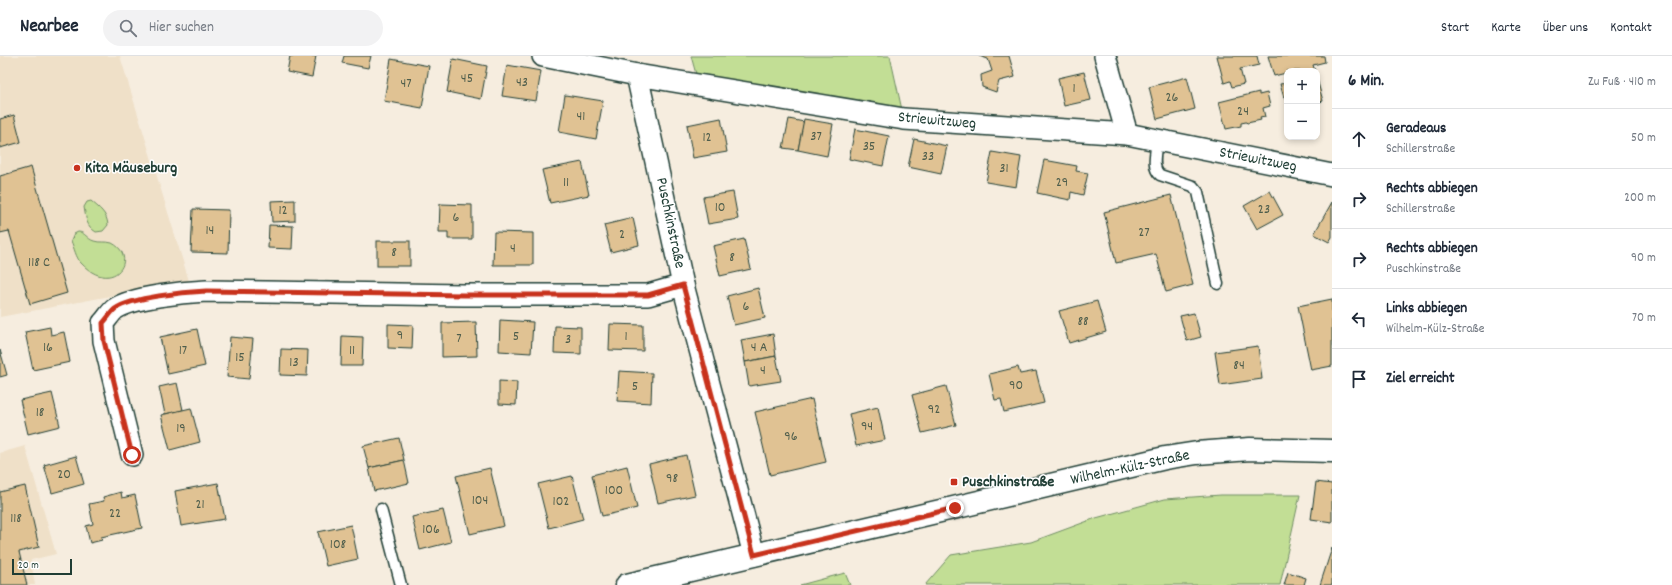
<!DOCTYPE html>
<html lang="de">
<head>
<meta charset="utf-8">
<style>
  :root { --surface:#fff; --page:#f2f2f3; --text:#1f2937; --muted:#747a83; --line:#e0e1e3 }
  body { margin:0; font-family:Dekko,sans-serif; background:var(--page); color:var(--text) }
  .controls { position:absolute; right:12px; top:12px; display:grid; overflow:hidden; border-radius:8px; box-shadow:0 2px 6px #0003 }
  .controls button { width:36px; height:36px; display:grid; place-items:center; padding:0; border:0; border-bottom:1px solid var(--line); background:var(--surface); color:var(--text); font:20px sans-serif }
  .scale { position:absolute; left:12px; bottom:10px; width:60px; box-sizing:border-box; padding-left:4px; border:2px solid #1f3d34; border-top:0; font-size:11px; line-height:14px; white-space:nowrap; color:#1f3d34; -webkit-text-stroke:3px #fff; paint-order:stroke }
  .stop { position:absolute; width:12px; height:12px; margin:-9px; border:3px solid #c8321e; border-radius:50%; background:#fff }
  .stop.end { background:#c8321e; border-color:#fff; box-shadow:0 1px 4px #0008 }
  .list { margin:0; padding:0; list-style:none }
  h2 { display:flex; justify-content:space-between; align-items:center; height:52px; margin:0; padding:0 16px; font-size:17px }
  h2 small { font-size:13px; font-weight:400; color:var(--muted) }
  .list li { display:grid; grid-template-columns:26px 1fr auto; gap:12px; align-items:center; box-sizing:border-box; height:60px; padding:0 16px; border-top:1px solid var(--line) }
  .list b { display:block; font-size:15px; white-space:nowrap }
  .list p { margin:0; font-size:13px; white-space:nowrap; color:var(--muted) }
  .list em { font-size:13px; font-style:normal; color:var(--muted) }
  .icon { flex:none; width:22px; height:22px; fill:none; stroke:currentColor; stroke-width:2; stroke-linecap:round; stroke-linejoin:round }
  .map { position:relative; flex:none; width:1332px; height:529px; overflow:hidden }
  header { display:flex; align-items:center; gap:24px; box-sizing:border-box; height:56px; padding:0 20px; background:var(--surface); border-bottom:1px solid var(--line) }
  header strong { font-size:19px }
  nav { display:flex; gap:22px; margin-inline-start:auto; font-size:14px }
  .search { width:280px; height:36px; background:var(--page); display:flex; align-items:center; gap:10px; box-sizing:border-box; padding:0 14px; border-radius:22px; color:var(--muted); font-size:15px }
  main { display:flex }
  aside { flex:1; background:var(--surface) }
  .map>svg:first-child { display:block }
  .built { fill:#efe0c8 }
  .green { fill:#c2de95; stroke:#708e64 }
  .building { fill:#e0c293; stroke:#1f3d34 }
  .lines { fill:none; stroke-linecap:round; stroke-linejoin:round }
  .lane-casing { stroke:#1f3d34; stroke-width:13 }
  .street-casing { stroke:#1f3d34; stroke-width:24 }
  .secondary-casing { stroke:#1f3d34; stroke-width:25 }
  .lane { stroke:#fff; stroke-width:10 }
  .street { stroke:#fff; stroke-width:21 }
  .secondary { stroke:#fff; stroke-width:22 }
  .route { stroke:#c8321e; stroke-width:5 }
  .poi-dot { fill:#c8321e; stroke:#fff; stroke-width:1.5 }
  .labels { text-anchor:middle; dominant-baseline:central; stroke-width:3; stroke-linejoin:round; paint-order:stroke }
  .number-label { font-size:14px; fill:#4f5e4c }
  .street-label { font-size:16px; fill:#1f3d34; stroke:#fff }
  .poi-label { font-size:16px; font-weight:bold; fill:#1f3d34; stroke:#fff; text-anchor:start }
</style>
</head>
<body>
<header>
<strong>Nearbee</strong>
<div class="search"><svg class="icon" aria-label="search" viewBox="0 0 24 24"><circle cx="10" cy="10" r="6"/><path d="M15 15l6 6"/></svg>Hier suchen</div>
<nav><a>Start</a><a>Karte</a><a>Über uns</a><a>Kontakt</a></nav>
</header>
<main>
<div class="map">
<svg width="1332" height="529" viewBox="0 0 1332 529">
  <rect width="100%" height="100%" fill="#f6eddf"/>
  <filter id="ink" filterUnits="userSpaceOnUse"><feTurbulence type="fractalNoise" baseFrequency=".025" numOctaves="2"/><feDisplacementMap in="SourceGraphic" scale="8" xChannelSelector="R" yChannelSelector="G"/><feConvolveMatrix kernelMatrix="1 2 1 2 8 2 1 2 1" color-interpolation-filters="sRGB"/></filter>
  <g filter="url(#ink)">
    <!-- built -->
    <g class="built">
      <path d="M0,0H120L189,225L0,261Z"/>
      <path d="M25,390L56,498L31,504L35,529H0V397Z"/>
    </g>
    <!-- green -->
    <g class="green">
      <path d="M691,0H890L904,63L699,29Z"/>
      <path d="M91,145C99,152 107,157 108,169L103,175L96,176C86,170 86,162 84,151L87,146Z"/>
      <path d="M78,176C85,176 87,183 94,185C99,187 106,185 112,187C140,201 113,241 81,207C76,202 74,191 71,185L74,178Z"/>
      <path d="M1221,439H1300L1280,529H925L951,499L1031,486L1096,462L1165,443Z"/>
      <path d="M845,517L850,529H800Z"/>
    </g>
    <!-- building -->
    <g class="building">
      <path d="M290,0H316L312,21L287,16Z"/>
      <path d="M344,0H371L368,12L342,7Z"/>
      <path d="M979,0H1009L1015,21L999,25L996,36L982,31L981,19L992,15L988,3Z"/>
      <path d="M1217,0H1257L1259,9L1240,13L1244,28L1232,31L1230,25L1224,27Z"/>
      <path d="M1268,0H1324L1325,6L1313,9L1315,15H1287V20L1286,17L1274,20Z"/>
      <path d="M391,3L429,10L422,52L384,45Z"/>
      <path d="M453,3L487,10L481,43L447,36Z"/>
      <path d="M507,9L541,15L536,45L502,40Z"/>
      <path d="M1084,16L1091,44L1064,50L1058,22Z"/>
      <path d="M1187,21L1195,53L1157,63L1149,31Z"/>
      <path d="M1317,23L1323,45L1317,47Z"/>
      <path d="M1287,27V41L1284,42L1280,28Z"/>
      <path d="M1259,36V39L1267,37L1270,50L1263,52L1265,61L1260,62L1261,64L1247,67L1246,66L1241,67V70L1226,73L1219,46Z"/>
      <path d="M565,39L603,45L596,83L559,76Z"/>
      <path d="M14,59L21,86L0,92V63Z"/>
      <path d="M721,62L727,96L693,102L687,69Z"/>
      <path d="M789,63L804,66L798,94L783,92Z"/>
      <path d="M804,63L833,68L827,100L798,94Z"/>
      <path d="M855,73L889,80L883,110L849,103Z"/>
      <path d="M914,83L947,90L941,118L908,111Z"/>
      <path d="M992,96L1021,101L1016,131L986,126Z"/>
      <path d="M1044,104L1077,110L1076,115L1088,117L1083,139L1071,136L1070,144L1037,137Z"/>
      <path d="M582,106L589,139L550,147L542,114Z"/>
      <path d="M31,111L67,237L30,248L9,175L0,177V120Z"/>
      <path d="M1270,135L1283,159L1257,173L1244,150Z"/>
      <path d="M733,136L738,163L708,168L703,141Z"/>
      <path d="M1171,139L1193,229L1166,236L1156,198L1116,207L1104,156Z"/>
      <path d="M295,144V165L272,166L271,145Z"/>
      <path d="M1332,146V181L1329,186L1314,178Z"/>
      <path d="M440,148L472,149V183H448V176H439Z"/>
      <path d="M193,153L229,154L228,197L191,196Z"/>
      <path d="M633,162L639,189L611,196L604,169Z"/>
      <path d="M269,169L293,170L292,193L268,192Z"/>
      <path d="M494,176L533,177V209H493Z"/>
      <path d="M744,183L751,213L720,220L713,190Z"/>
      <rect x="377" y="185" width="33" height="25"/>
      <path d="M758,232L765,262L734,269L727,240Z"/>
      <path d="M1332,243V310L1311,314L1298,250Z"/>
      <path d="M1097,245L1106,276L1069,287L1059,255Z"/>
      <path d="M1194,257L1201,281L1187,285L1180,260Z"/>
      <path d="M500,264L533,266L531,297L499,295Z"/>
      <path d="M476,266L477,300L442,301V267Z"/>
      <path d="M388,268L413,269L412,293L388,292Z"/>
      <path d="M610,268L643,269V295L609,294Z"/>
      <path d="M555,270L581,271V298L554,297Z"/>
      <path d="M50,271L51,279L64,276L70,306L33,314L25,276Z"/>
      <path d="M197,273L205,310L168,318L160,281Z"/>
      <path d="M773,278L776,300L745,306L741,284Z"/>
      <path d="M342,280L363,281L362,310H341Z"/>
      <path d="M230,281L253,283L249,323L227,321Z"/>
      <path d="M1258,290L1262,323L1220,329L1215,296Z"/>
      <path d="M281,293L308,294L307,320L280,319Z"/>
      <path d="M0,294L7,319L0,321Z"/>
      <path d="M776,300L781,325L749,330L745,306Z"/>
      <path d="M1018,311L1020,318L1036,315L1044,347L1004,356L1001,343L995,344L989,318Z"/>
      <path d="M619,315L652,317L651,347L617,345Z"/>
      <path d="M499,325L517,326L516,349L499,348Z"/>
      <path d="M177,327L183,354L165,358L159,331Z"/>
      <path d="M946,330L956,369L922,377L912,339Z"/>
      <path d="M52,337L60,370L28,378L20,344Z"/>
      <path d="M812,343L826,406L770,419L755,356Z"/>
      <path d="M878,351L885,384L856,390L849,358Z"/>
      <path d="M191,352L200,386L170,394L161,359Z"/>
      <path d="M399,382L404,404L369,412L363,390Z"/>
      <path d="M686,399L695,439L658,447L649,408Z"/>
      <path d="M76,400L84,428L52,437L44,409Z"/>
      <path d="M404,404L409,427L374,435L369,412Z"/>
      <path d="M627,410L637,452L602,460L592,419Z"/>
      <path d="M490,412L504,470L470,478L456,420Z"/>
      <path d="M572,420L583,463L549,472L538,428Z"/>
      <path d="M1316,426L1332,428V466L1311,463Z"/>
      <path d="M218,427L225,463L181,470L175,435Z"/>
      <path d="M25,430L39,491L19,496L27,529H0V436Z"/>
      <path d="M121,436L122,442L135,439L142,472L101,481L102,484L90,487L86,470L93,468L89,448L104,445L103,441Z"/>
      <path d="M443,454L451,486L420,494L412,461Z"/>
      <path d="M351,469L358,503L326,510L318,476Z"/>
      <path d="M1332,492V529H1320Z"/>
      <path d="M1288,516L1306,522L1304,529H1284Z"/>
    </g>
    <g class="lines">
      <defs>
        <g id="lane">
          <path d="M1157,84C1156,95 1151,112 1160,119L1193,130L1198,136L1218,228"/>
          <path d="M381,453L401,529"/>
        </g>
        <g id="street">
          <path d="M543,0L637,19L904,63L1127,78L1332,119"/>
          <path d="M1105,0L1127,78"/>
          <path d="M637,19L683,229L754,499"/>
          <path d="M132,399L104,285L103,267C107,263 111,256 115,253C132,241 185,236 206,235L464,239H648L683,229"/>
        </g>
        <path id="secondary" d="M627,529L1165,402L1197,397L1250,393L1332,395"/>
      </defs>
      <!-- lane casing -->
      <use href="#lane" class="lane-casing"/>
      <!-- street casing -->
      <use href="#street" class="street-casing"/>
      <!-- secondary casing -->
      <use href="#secondary" class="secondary-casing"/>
      <!-- lane -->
      <use href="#lane" class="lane"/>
      <!-- street -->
      <use href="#street" class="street"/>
      <!-- secondary -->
      <use href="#secondary" class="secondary"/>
    </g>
  </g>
  <g class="lines" filter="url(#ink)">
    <!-- route -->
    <path class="route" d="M132,399L104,285L103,267C107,263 111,256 115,253C132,241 185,236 206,235L464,239H648L683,229L754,499L955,452"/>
  </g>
  <!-- markers -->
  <g class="poi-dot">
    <circle cx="77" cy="112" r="4"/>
    <rect x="950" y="422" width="8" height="8" rx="2"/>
  </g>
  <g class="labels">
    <!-- number labels -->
    <g class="number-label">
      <text x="467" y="23">45</text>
      <text x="522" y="27">43</text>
      <text x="406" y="28">47</text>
      <text x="1074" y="33">1</text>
      <text x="1172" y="42">26</text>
      <text x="1243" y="56">24</text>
      <text x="581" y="61">41</text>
      <text x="816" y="81">37</text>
      <text x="707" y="82">12</text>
      <text x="869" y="91">35</text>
      <text x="928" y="101">33</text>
      <text x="1004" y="113">31</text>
      <text x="566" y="127">11</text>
      <text x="1062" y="127">29</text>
      <text x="720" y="152">10</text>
      <text x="1264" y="154">23</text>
      <text x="283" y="155">12</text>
      <text x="456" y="162">6</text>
      <text x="210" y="175">14</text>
      <text x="1144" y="177">27</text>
      <text x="622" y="179">2</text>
      <text x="513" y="193">4</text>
      <text x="394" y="197">8</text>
      <text x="732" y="202">8</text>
      <text x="39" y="207">118 C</text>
      <text x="746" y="251">6</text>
      <text x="1083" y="266">88</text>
      <text x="400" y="280">9</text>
      <text x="516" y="281">5</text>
      <text x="626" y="281">1</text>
      <text x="459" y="283">7</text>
      <text x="568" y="284">3</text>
      <text x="48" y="292">16</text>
      <text x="759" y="292">4 A</text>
      <text x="183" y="295">17</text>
      <text x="352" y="295">11</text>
      <text x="240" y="302">15</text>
      <text x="294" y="307">13</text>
      <text x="1239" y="310">84</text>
      <text x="763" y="315">4</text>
      <text x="1016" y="330">90</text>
      <text x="635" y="331">5</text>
      <text x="934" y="354">92</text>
      <text x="40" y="357">18</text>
      <text x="867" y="371">94</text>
      <text x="181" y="373">19</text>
      <text x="791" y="381">96</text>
      <text x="64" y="419">20</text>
      <text x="672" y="423">98</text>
      <text x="614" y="435">100</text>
      <text x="480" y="445">104</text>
      <text x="561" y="446">102</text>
      <text x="200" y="449">21</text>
      <text x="115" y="458">22</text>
      <text x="16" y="463">118</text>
      <text x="431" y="474">106</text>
      <text x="338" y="489">108</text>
    </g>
    <!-- street labels -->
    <g class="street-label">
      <text transform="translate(937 65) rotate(5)">Striewitzweg</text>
      <text transform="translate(1258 104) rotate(11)">Striewitzweg</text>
      <text transform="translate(670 167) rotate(78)">Puschkinstraße</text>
      <text transform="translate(1130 412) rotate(-12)">Wilhelm-Külz-Straße</text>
    </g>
    <!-- poi labels -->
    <g class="poi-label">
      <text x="85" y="112">Kita Mäuseburg</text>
      <text x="962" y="426">Puschkinstraße</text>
    </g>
  </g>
</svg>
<div class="controls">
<button>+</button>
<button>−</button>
</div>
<div class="scale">20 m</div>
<div class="stop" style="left:132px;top:399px"></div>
<div class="stop end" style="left:955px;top:452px"></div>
</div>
<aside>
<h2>6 Min.<small>Zu Fuß · 410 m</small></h2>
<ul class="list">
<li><svg class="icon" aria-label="ahead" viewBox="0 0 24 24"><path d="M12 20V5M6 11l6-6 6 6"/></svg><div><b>Geradeaus</b><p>Schillerstraße</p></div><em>50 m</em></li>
<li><svg class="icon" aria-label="right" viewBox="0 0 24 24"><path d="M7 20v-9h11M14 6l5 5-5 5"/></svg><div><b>Rechts abbiegen</b><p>Schillerstraße</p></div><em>200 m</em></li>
<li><svg class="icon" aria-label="right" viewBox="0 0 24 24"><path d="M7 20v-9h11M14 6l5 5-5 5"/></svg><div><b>Rechts abbiegen</b><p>Puschkinstraße</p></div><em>90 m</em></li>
<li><svg class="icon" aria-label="left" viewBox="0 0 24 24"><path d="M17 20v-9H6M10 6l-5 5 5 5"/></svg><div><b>Links abbiegen</b><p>Wilhelm-Külz-Straße</p></div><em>70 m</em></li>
<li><svg class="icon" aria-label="arrive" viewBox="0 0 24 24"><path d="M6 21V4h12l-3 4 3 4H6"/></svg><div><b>Ziel erreicht</b></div></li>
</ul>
</aside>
</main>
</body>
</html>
